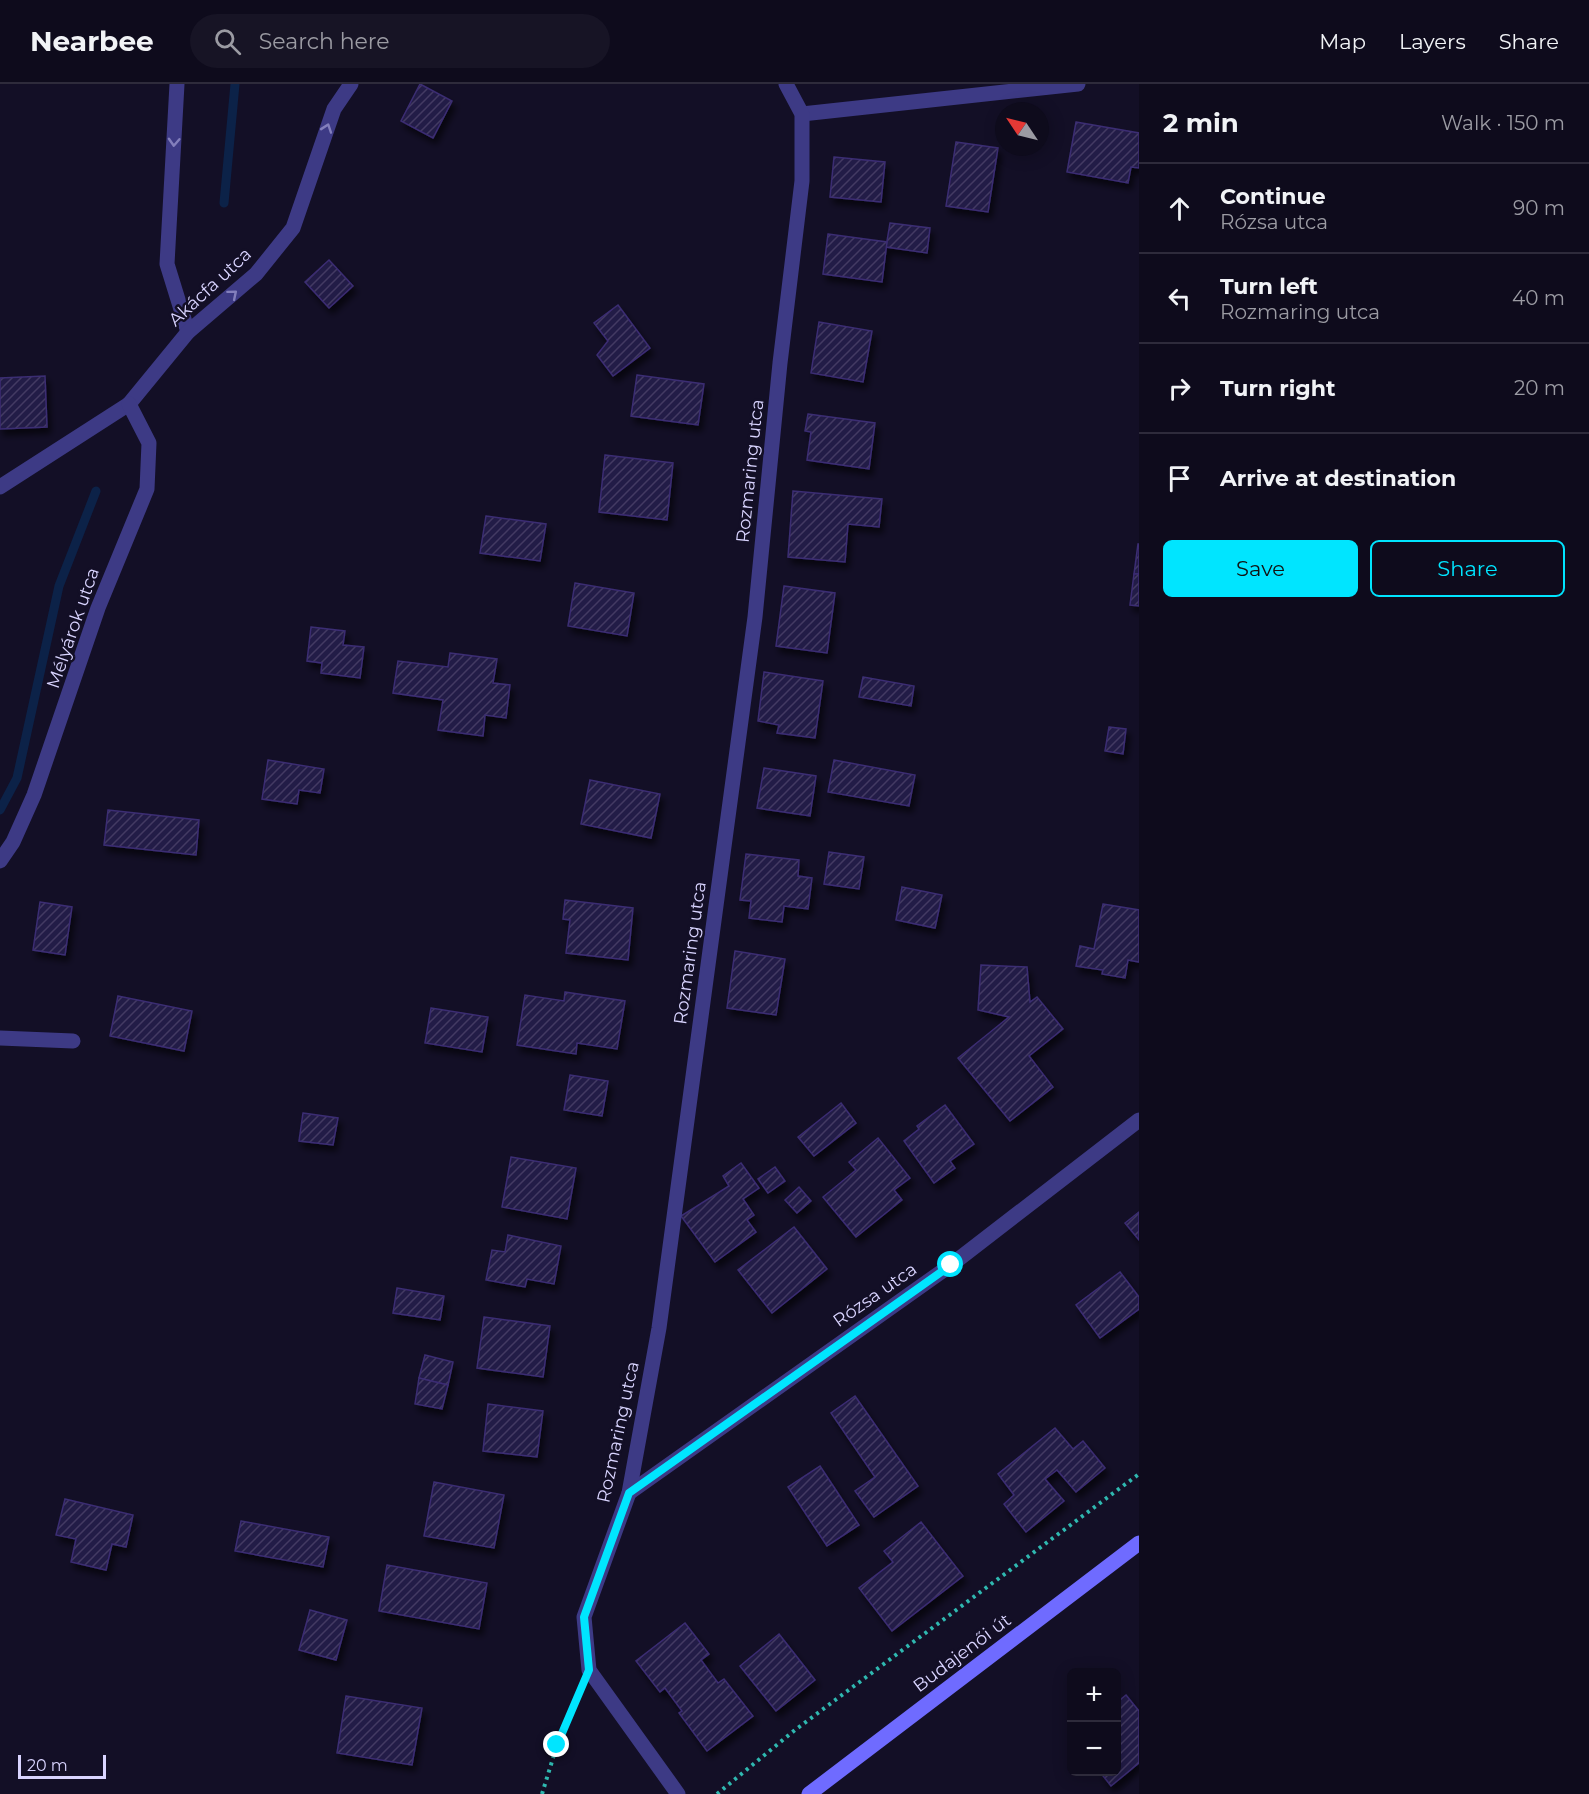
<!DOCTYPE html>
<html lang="en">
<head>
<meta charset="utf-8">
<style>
  :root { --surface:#0e0b1c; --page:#171425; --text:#f1f3f6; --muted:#9b9ba3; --line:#2e2b3b; --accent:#00e5ff }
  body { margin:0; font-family:Montserrat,sans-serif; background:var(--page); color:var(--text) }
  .controls { position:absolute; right:18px; bottom:18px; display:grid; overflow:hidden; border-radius:9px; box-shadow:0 3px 15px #0003 }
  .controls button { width:54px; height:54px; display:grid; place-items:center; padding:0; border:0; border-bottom:2px solid var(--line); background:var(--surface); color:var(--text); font:30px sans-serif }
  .compass { position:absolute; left:995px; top:18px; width:54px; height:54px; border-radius:50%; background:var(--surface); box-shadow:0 3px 15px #0003; rotate:305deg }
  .scale { position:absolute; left:18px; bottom:15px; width:88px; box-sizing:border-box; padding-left:6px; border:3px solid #d9d4ff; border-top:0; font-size:16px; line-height:21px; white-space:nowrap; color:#d9d4ff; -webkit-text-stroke:4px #130f26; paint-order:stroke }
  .stop { position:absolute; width:18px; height:18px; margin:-14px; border:4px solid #00e5ff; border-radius:50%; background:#fff }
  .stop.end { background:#00e5ff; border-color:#fff; box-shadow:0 2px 6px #0008 }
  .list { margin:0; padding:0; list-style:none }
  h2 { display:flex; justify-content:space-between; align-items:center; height:78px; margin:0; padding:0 24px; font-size:26px }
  h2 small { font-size:20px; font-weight:400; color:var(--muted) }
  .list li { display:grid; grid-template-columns:39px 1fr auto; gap:18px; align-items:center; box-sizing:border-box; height:90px; padding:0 24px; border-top:2px solid var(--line) }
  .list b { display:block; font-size:22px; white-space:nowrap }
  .list p { margin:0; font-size:20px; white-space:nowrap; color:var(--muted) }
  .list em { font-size:20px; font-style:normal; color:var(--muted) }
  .actions { display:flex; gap:12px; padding:18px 24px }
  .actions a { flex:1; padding:14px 0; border:2px solid var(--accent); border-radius:9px; text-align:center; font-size:21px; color:var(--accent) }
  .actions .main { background:var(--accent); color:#111 }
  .icon { flex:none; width:33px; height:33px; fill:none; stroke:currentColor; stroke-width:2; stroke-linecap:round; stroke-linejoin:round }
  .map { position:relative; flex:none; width:1139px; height:1710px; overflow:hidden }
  header { display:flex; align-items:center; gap:36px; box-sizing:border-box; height:84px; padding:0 30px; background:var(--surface); border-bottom:2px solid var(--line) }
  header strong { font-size:28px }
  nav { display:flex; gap:33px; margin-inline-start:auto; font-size:21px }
  .search { width:420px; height:54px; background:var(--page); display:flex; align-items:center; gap:15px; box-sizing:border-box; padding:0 21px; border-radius:33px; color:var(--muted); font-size:22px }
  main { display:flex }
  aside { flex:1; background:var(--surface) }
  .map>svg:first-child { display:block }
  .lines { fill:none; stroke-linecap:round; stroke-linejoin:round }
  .stream { stroke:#0c2248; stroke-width:9 }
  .building { fill:url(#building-hatch); stroke:#3b2d73; stroke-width:1.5; filter:url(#shadow) }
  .path { stroke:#2fb8b0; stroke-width:4; stroke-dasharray:3 4.5; stroke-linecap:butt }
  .minor { stroke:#3d3a85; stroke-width:15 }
  .secondary { stroke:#6f6bff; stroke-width:15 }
  .oneway { stroke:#837fbc }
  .route { stroke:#00e5ff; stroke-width:8 }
  .labels { text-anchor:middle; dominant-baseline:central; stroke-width:5; stroke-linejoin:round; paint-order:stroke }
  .street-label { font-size:18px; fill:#d9d4ff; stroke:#130f26 }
</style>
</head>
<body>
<header>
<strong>Nearbee</strong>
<div class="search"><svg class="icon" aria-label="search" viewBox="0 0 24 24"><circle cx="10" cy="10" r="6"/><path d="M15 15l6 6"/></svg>Search here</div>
<nav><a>Map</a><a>Layers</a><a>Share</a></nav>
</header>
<main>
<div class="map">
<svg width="1139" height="1710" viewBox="0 0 1139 1710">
  <defs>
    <pattern id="building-hatch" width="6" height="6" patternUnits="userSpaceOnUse" patternTransform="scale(1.5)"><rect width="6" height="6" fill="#241b47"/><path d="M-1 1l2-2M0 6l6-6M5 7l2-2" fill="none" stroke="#433b63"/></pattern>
    <filter id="shadow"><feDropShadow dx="3.5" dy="6" stdDeviation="3" flood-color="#0009"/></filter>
  </defs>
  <rect width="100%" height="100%" fill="#130f26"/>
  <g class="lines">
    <!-- stream -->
    <g class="stream">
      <path d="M224,119L235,0"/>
      <path d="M0,726L17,694L59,502L96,407"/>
    </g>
  </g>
  <!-- building -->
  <g class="building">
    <path d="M420,0L452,17L433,54L401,37Z"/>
    <path d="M1076,38L1139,49V84L1131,83L1128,99L1067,88Z"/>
    <path d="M956,58L998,64L988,128L946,122Z"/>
    <path d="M834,73L885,78L881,118L830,113Z"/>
    <path d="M890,139L930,144L927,169L886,163Z"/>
    <path d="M828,150L887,158L882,198L823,190Z"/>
    <path d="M329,176L353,202L329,224L305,198Z"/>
    <path d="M618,221L650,264L613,292L597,271L608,257L594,239Z"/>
    <path d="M819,238L872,247L863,298L811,289Z"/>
    <path d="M637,291L704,300L698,341L631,332Z"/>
    <path d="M45,292L47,343L0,345V294Z"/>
    <path d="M808,330L875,339L869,385L807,376L811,348L805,347Z"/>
    <path d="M605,371L673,379L667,436L599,428Z"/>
    <path d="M793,407L882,415L879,443L848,440L845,478L788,473Z"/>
    <path d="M486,432L546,440L540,477L480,469Z"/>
    <path d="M1138,460H1139V490H1134Z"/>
    <path d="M1134,490H1139V522L1130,521Z"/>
    <path d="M575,499L634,509L627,552L568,542Z"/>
    <path d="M784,502L835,509L827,569L776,562Z"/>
    <path d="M311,543L345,547L343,561L364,563L360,594L321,589L322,579L307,577Z"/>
    <path d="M450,569L497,575L493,599L510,601L506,634L485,631L483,652L438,646L443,616L393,609L398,577L448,583Z"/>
    <path d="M764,588L823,597L815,654L777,649L779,641L758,637Z"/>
    <path d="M863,593L914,602L911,622L859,613Z"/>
    <path d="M1109,643L1126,645L1123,670L1105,667Z"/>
    <path d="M268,676L324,685L320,709L299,706L297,720L262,715Z"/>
    <path d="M834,676L915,691L909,722L828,708Z"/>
    <path d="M764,684L816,692L810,732L757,724Z"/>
    <path d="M590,696L660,710L651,754L581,740Z"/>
    <path d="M108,726L199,736L196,771L104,761Z"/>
    <path d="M829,768L864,773L859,805L824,800Z"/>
    <path d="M746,770L799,776L798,792L812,794L808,825L784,822L782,838L749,834L751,817L740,816Z"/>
    <path d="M902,803L942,811L935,844L896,836Z"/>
    <path d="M565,816L633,824L628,876L566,869L570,836L563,835Z"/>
    <path d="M40,818L72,823L65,871L33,866Z"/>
    <path d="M1103,820L1139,826V878L1128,876L1125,894L1102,890L1103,886L1076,882L1080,862L1094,865Z"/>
    <path d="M735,867L785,875L776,931L727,924Z"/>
    <path d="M981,881L1027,883L1030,918L1037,913L1063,945L1029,972L1053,1003L1010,1037L958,974L1009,933L978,926Z"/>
    <path d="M565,908L625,917L617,965L577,959L576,970L517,961L525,911L564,917Z"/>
    <path d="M118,912L192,927L184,967L110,952Z"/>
    <path d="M431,924L488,933L482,968L425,959Z"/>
    <path d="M570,991L608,997L602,1032L564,1026Z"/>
    <path d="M841,1019L856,1039L814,1072L798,1053Z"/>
    <path d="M945,1021L974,1060L950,1077L955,1084L934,1099L904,1057L919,1045L917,1042Z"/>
    <path d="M303,1029L338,1034L333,1061L299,1057Z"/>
    <path d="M878,1054L910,1094L894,1106L902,1116L856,1153L823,1113L856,1086L849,1078Z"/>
    <path d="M511,1073L576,1084L567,1135L502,1123Z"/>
    <path d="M741,1079L759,1104L743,1115L754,1131L747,1136L756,1148L715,1178L681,1132L729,1102L723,1092Z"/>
    <path d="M775,1083L785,1097L768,1109L758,1095Z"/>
    <path d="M799,1103L811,1117L797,1129L785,1116Z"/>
    <path d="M1139,1128V1156L1125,1139Z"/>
    <path d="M794,1143L827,1185L772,1229L738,1186Z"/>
    <path d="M508,1151L561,1162L554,1200L527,1195L525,1203L486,1196L492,1166L505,1168Z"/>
    <path d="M1120,1188L1139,1213V1225L1100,1254L1076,1221Z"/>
    <path d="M397,1204L444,1212L440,1236L393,1229Z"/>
    <path d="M484,1233L550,1242L543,1293L477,1284Z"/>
    <path d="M425,1271L453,1278L448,1301L419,1294Z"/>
    <path d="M419,1294L448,1301L442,1325L415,1320Z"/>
    <path d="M855,1312L918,1402L874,1433L855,1407L875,1393L831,1329Z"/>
    <path d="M488,1320L543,1327L537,1373L483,1367Z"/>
    <path d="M1055,1344L1073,1365L1083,1357L1105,1384L1076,1408L1057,1386L1045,1395L1064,1417L1026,1448L1004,1420L1014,1411L998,1390Z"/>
    <path d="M820,1382L859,1441L827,1462L788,1403Z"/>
    <path d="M434,1398L504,1411L494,1464L424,1452Z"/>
    <path d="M65,1415L133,1431L126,1463L112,1460L106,1486L71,1478L76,1455L56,1451Z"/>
    <path d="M241,1437L329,1453L323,1483L235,1467Z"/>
    <path d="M921,1438L963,1492L892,1547L859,1504L893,1478L884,1467Z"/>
    <path d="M387,1481L487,1499L479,1545L379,1527Z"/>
    <path d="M310,1526L347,1536L336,1576L299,1566Z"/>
    <path d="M685,1539L709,1570L701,1576L718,1599L724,1595L753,1632L707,1667L679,1629L682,1627L665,1604L660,1608L636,1577Z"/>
    <path d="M779,1550L815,1596L776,1627L740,1582Z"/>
    <path d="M1126,1611L1139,1627V1679L1111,1702L1100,1688H1116V1619Z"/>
    <path d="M346,1612L422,1624L412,1681L337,1669Z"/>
  </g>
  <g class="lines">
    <!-- path -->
    <g class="path">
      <path d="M542,1710L557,1661L579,1609"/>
      <path d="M717,1710L795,1646L1139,1390"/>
    </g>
    <!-- minor -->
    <g class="minor">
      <path d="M177,0L167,180L188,248"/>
      <path d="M802,30L1078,0"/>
      <path d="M0,403L129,320L188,248L256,190L293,144L334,25L351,0"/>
      <path d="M0,777L13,758L34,711L98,524L147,405L149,359L129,320"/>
      <path d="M0,954L73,957"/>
      <path d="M629,1409L951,1181L1139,1036"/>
      <path d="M678,1710L589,1586L584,1533L629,1409L659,1244L755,533L780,279L802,97V30L786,0"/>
    </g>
    <!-- secondary -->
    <path class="secondary" d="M809,1710L1139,1459"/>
  </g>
  <!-- one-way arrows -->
  <defs><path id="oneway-chevron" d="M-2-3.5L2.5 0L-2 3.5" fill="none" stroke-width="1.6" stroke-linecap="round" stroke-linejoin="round" transform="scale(1.5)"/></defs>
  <g class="oneway">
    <use href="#oneway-chevron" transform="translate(327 44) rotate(-71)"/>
    <use href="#oneway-chevron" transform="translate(174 58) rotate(93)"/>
    <use href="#oneway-chevron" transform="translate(233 210) rotate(-40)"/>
  </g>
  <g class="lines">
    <!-- route -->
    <path class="route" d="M557,1661L589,1586L584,1533L629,1409L951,1181"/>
  </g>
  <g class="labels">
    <!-- street labels -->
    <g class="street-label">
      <text transform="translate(210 203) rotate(-43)">Akácfa utca</text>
      <text transform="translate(750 387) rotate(-84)">Rozmaring utca</text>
      <text transform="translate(73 544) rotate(-71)">Mélyárok utca</text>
      <text transform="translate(690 869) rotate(-82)">Rozmaring utca</text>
      <text transform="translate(875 1211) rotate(-35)">Rózsa utca</text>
      <text transform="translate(618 1348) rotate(-78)">Rozmaring utca</text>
      <text transform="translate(962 1569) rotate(-37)">Budajenői út</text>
    </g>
  </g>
</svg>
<div class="controls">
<button>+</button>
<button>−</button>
</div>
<svg class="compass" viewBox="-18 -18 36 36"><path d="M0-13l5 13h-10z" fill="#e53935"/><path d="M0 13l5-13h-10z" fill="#9b9ba3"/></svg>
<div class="scale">20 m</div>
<div class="stop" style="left:951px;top:1181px"></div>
<div class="stop end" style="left:557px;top:1661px"></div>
</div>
<aside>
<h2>2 min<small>Walk · 150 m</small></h2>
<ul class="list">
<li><svg class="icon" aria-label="ahead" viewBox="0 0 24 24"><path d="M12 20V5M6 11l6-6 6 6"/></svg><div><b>Continue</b><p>Rózsa utca</p></div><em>90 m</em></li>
<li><svg class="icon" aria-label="left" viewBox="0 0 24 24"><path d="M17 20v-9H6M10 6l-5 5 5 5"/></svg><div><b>Turn left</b><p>Rozmaring utca</p></div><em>40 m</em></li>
<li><svg class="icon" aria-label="right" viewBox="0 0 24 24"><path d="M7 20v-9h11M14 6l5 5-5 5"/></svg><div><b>Turn right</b></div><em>20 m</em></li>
<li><svg class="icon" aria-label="arrive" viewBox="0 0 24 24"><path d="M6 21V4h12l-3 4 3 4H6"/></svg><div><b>Arrive at destination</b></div></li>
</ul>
<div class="actions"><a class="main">Save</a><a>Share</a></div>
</aside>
</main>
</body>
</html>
